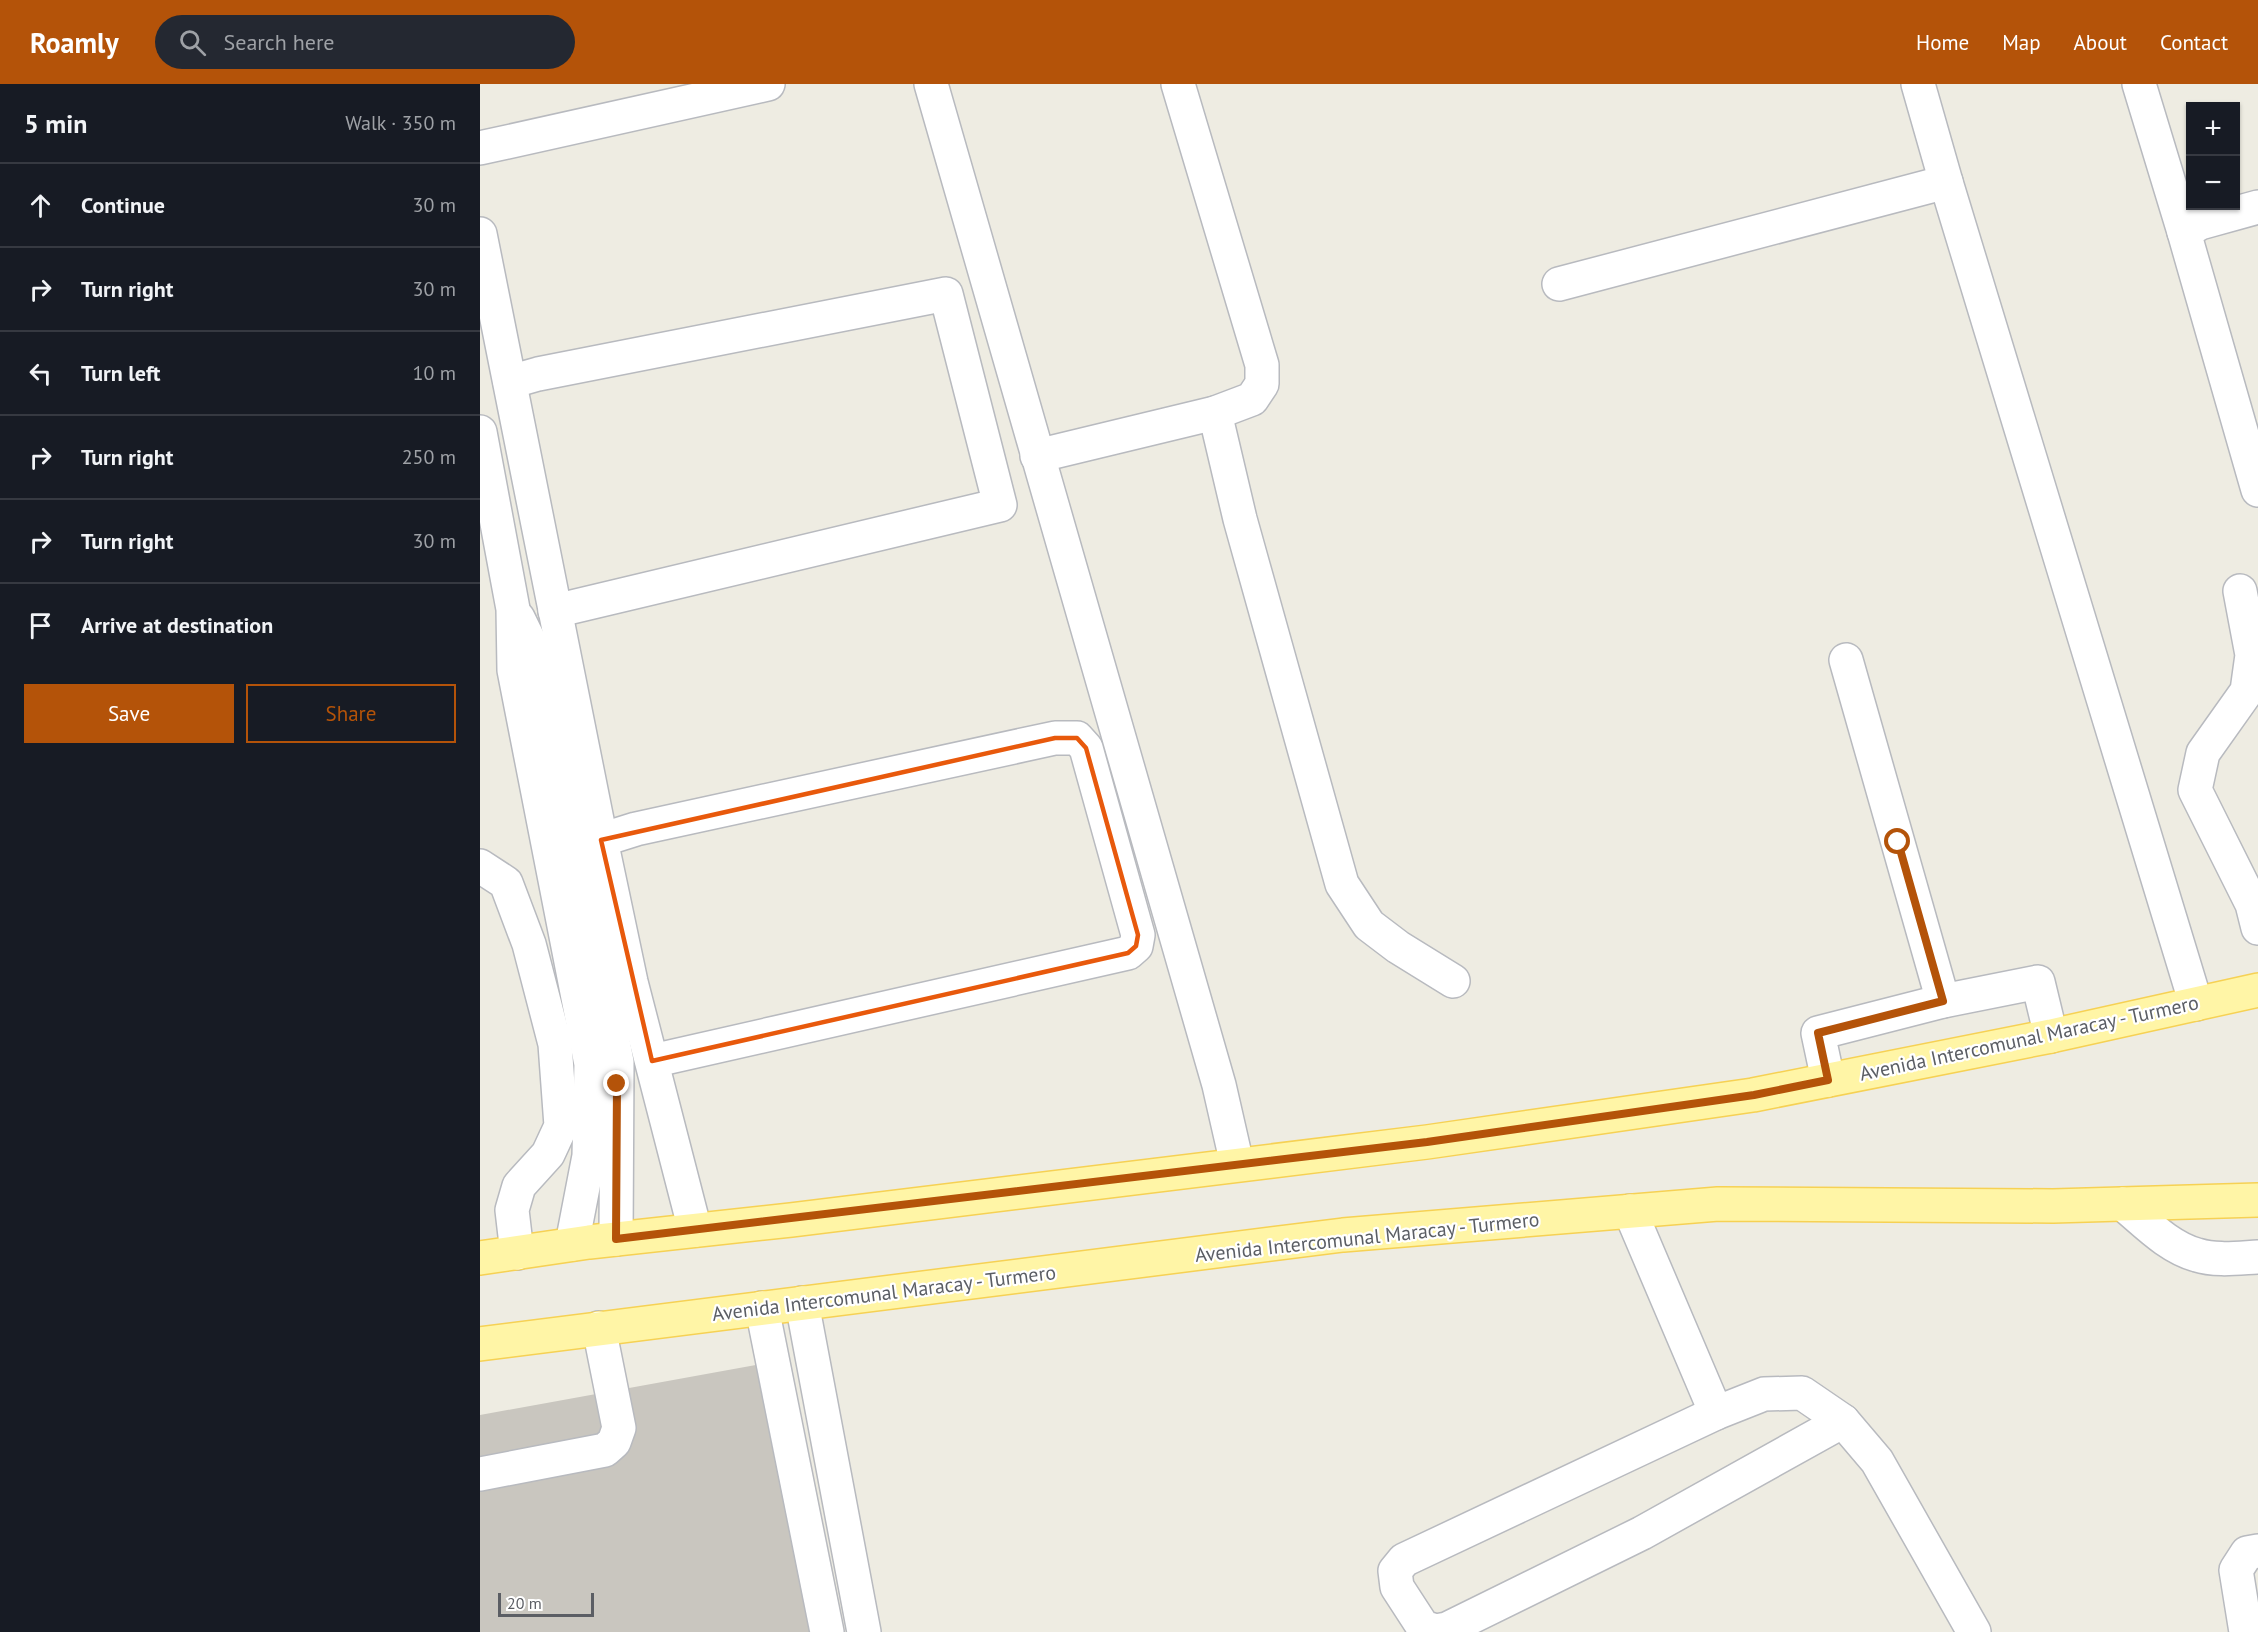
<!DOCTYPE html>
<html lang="en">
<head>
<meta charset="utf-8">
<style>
  :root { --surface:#171b24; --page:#242831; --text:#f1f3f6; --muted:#9ea1a6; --line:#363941; --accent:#b45309 }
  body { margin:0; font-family:"PT Sans",sans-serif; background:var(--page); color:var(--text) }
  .controls { position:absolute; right:18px; top:18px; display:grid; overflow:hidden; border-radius:0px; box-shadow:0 2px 4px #0004 }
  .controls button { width:54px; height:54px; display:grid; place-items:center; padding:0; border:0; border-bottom:2px solid var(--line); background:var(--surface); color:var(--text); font:30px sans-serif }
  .scale { position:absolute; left:18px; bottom:15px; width:96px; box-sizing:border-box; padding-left:6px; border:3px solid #5b5e64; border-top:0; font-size:16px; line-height:21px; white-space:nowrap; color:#5b5e64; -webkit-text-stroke:4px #fff; paint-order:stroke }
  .stop { position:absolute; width:18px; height:18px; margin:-14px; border:4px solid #b45309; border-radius:50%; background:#fff }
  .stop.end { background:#b45309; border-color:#fff; box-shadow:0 2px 6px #0008 }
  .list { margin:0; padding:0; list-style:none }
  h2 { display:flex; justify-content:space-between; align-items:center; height:78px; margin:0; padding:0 24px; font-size:26px }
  h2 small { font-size:20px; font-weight:400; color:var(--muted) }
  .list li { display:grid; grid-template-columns:39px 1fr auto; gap:18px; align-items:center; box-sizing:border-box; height:84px; padding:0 24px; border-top:2px solid var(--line) }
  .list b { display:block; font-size:22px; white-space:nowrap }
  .list em { font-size:20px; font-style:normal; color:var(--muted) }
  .actions { display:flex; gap:12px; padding:18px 24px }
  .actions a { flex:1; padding:14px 0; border:2px solid var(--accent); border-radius:0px; text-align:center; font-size:21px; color:var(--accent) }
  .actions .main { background:var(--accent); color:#fff }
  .icon { flex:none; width:33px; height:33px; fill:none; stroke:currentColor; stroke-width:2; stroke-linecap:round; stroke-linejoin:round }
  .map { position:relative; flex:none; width:1778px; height:1548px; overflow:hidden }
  header { display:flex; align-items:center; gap:36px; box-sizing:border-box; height:84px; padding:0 30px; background:var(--accent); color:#fff }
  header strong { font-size:28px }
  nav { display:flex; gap:33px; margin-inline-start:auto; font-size:21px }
  .search { width:420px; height:54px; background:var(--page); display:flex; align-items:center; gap:15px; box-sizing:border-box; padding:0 21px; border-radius:33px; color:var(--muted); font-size:22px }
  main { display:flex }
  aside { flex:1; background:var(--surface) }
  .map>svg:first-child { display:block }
  .building { fill:#c9c6bf }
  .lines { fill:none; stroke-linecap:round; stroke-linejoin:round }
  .minor-casing { stroke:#b8babf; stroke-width:36 }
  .major-casing { stroke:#f6d154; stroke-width:36 }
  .minor { stroke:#fff; stroke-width:33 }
  .major { stroke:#fff5a6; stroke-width:33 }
  .route { stroke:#b45309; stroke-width:8 }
  .marked { fill:none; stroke:#e8590c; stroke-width:4.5; stroke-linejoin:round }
  .labels { text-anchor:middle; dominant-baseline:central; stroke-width:4.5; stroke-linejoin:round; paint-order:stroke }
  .street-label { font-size:20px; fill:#5b5e64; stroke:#fff }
</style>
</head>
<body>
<header>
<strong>Roamly</strong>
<div class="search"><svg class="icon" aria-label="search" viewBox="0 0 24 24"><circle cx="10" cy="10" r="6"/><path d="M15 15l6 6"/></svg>Search here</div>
<nav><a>Home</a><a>Map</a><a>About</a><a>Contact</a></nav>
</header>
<main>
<aside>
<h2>5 min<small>Walk · 350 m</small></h2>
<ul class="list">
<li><svg class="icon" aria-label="ahead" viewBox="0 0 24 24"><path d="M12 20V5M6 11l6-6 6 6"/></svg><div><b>Continue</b></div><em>30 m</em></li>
<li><svg class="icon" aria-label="right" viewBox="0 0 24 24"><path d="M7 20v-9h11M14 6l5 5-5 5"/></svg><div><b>Turn right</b></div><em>30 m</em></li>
<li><svg class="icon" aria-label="left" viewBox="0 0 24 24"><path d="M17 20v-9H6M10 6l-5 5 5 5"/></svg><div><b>Turn left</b></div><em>10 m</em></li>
<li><svg class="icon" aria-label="right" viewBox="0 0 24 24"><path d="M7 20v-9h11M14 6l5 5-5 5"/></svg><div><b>Turn right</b></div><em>250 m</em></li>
<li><svg class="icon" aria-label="right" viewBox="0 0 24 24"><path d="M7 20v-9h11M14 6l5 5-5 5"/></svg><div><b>Turn right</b></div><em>30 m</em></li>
<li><svg class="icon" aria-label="arrive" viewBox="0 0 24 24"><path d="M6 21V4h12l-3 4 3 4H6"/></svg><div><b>Arrive at destination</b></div></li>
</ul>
<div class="actions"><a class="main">Save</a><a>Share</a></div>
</aside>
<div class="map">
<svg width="1778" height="1548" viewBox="0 0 1778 1548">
  <rect width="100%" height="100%" fill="#eeece2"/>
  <!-- building -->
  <path class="building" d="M287,1279L335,1548H0V1331Z"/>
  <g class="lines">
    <defs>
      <g id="minor">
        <path d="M451,0L739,1001L757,1080"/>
        <path d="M1438,0L1466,98L1716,920"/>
        <path d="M1659,0L1704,148L1778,406"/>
        <path d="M0,64L288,0"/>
        <path d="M1704,148L1720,139L1778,123"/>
        <path d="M0,150L121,756L151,898L215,1146"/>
        <path d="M1079,200L1466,98"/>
        <path d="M30,298L58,290L466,210L520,421L75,527"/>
        <path d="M735,329L760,435L862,800L889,841L918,863L973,897"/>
        <path d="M0,348L33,525L34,586L111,980L109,1072L92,1160"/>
        <path d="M557,372L735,329L772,315L782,300V281L698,0"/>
        <path d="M1760,507L1772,571L1767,607L1723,669L1715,706L1772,820L1778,844"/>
        <path d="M38,534L59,577L137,978L136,1155"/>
        <path d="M1366,576L1463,917"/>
        <path d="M121,756L156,745L575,654H597L606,664L658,851L656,862L648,869L172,977"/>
        <path d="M0,782L26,799L49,860L75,960L81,1042L68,1070L39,1102L32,1126L37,1169"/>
        <path d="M1348,996L1338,949L1463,917L1558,898L1571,952"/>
        <path d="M1643,1120C1665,1138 1688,1163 1717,1171C1736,1177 1758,1174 1778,1173"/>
        <path d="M1150,1127L1236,1329L1284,1310L1322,1309L1363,1337L1397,1377L1494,1548"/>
        <path d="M322,1219L384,1548"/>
        <path d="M282,1224L347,1548"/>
        <path d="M1236,1329L924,1476L915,1487L917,1503L943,1543L956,1547L967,1545L1162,1449L1363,1337"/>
        <path d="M0,1390L125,1366L134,1358L139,1344L119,1244"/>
        <path d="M1766,1548L1756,1486L1767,1469L1778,1467"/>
      </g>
      <g id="major">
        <path d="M0,1174L109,1158L311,1136L947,1058L1273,1011L1571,952L1778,906"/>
        <path d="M0,1260L863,1151L1238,1120L1573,1122L1778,1116"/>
      </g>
    </defs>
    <!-- minor casing -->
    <use href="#minor" class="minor-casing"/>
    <!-- major casing -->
    <use href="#major" class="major-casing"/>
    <!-- minor -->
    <use href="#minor" class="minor"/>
    <!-- major -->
    <use href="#major" class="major"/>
  </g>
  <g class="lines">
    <!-- route -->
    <path class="route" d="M137,1000L136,1155L947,1058L1274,1011L1348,996L1338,949L1463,917L1418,758"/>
  </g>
  <!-- marked area -->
  <path class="marked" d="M575,654H597L606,664L658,851L656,862L648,869L172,977L121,756Z"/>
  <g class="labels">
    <!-- street labels -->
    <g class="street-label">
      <text transform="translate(1549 954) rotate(-12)">Avenida Intercomunal Maracay - Turmero</text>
      <text transform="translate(887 1153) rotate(-6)">Avenida Intercomunal Maracay - Turmero</text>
      <text transform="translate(404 1209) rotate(-7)">Avenida Intercomunal Maracay - Turmero</text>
    </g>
  </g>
</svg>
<div class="controls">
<button>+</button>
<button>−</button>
</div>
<div class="scale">20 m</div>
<div class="stop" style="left:1418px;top:758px"></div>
<div class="stop end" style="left:137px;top:1000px"></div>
</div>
</main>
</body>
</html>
